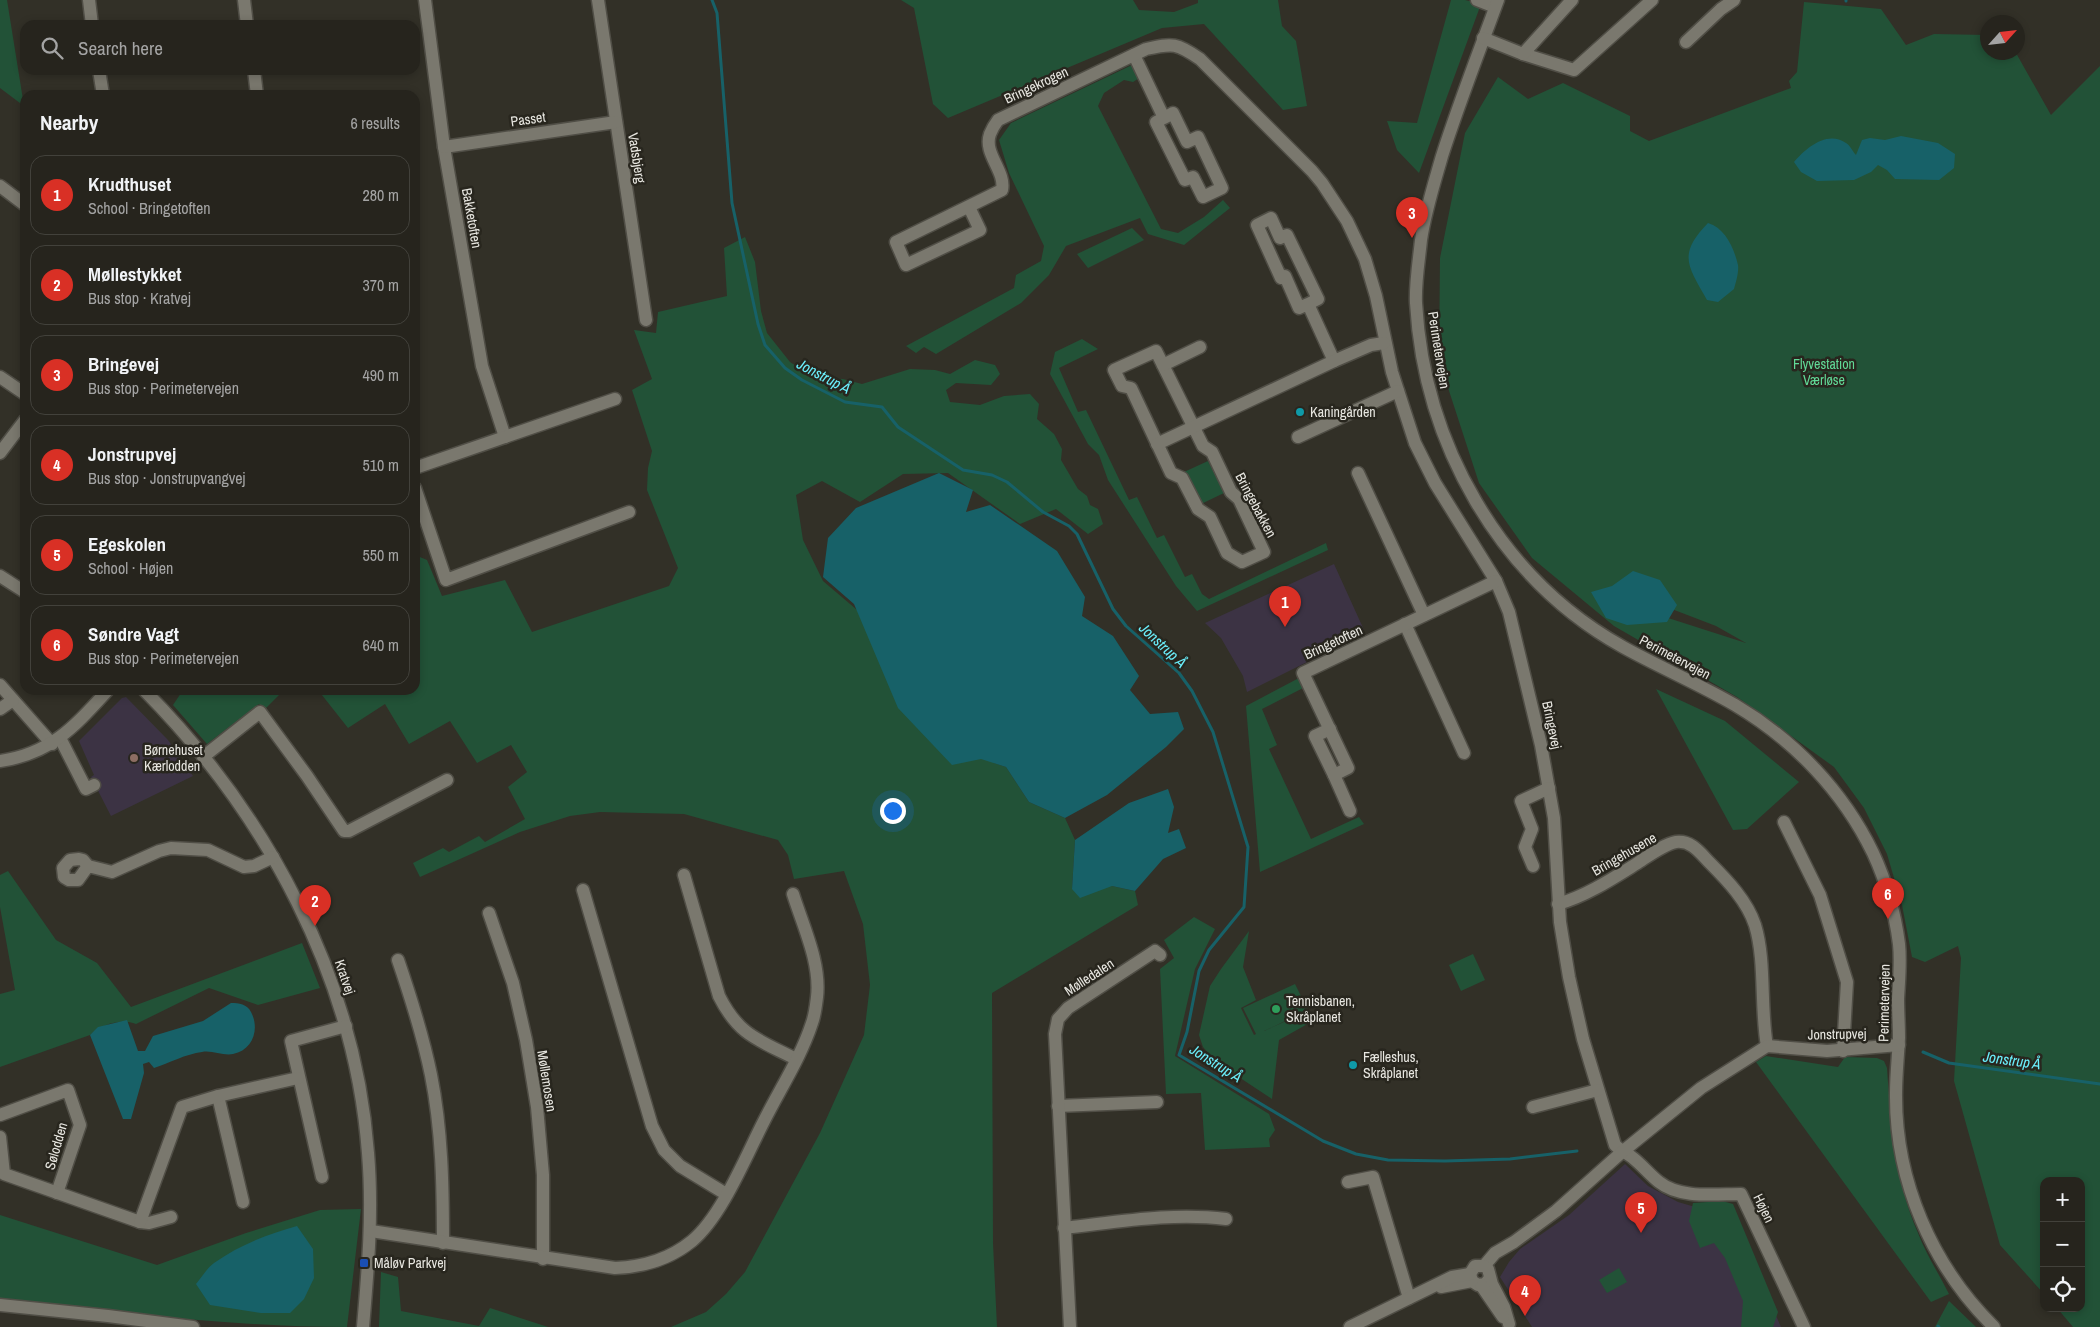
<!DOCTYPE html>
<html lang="en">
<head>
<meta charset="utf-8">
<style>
  :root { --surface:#26241d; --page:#2e2c26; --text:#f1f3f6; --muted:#a4a4a4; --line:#42413b; --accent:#d93025 }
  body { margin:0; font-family:"Archivo Narrow",sans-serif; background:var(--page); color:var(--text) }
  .controls { position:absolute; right:15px; bottom:15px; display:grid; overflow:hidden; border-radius:10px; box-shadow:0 2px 8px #0003 }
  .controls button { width:45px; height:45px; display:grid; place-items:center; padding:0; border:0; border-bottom:1px solid var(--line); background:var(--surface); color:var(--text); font:25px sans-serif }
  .compass { position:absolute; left:1980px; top:15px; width:45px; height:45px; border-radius:50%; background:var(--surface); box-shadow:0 2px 8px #0003; rotate:63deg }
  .you { position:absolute; left:892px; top:810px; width:18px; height:18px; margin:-12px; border:4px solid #fff; border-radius:50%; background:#1a73e8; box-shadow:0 0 0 8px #1a73e833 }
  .badge { display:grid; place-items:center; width:32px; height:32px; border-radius:50%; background:var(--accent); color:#fff; font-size:16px; font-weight:700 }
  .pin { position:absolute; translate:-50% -41px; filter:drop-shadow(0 1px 2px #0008) }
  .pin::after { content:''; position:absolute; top:26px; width:18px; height:15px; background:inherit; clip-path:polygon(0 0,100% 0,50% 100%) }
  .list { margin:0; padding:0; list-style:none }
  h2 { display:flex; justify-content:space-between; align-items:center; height:65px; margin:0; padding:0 20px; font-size:21px }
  h2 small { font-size:16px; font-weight:400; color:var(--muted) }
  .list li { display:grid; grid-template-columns:32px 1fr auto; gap:15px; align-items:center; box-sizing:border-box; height:80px; margin:0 10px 10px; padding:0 10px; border:1px solid var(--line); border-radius:15px }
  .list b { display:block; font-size:19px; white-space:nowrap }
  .list p { margin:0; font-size:16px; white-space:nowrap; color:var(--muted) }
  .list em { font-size:16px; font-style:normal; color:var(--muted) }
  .icon { flex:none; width:28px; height:28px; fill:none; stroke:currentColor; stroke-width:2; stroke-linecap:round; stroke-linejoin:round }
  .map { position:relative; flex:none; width:2100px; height:1327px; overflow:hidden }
  .search { position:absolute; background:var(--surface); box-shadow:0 2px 8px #0003; left:20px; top:20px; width:400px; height:55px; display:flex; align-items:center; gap:12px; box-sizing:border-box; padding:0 18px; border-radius:15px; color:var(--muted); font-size:19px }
  .panel { position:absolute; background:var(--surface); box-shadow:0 2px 8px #0003; left:20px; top:90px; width:400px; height:605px; border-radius:15px }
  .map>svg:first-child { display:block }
  .education { fill:#3c3344 }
  .green { fill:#225237; fill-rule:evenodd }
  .water { fill:#176168 }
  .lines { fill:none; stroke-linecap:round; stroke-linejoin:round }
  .stream { stroke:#176168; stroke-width:3 }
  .minor-casing { stroke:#504e46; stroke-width:15 }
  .minor { stroke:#7a786e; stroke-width:12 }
  .culture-dot { fill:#0f9aa8; stroke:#28261e; stroke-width:2 }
  .education-dot { fill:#8d6e63; stroke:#28261e; stroke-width:2 }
  .leisure-dot { fill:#2e9e5b; stroke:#28261e; stroke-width:2 }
  .transit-dot { fill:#1a4fb4; stroke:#28261e; stroke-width:2 }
  .labels { text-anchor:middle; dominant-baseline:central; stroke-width:5; stroke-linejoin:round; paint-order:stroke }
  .street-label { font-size:14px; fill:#e8e7e1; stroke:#28261e }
  .park-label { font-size:14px; fill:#61da97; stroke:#28261e }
  .poi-label { font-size:14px; fill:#e8e7e1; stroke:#28261e; text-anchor:start }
  .water-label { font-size:15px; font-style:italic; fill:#6bf0fd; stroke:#28261e }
</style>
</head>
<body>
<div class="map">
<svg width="2100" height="1327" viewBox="0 0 2100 1327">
  <rect width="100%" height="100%" fill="#323027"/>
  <!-- education -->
  <g class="education">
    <path d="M1334,564L1364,630L1363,634L1247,692L1243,676L1221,638L1205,623Z"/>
    <path d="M126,697L168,740L193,776L111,816L91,777L94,775L79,741L122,698Z"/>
    <path d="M1625,1164L1648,1186L1678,1202L1733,1218L1781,1327H1532L1500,1277L1509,1262L1520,1249L1569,1215Z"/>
  </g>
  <!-- green -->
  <g class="green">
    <path d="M0,0H7L24,106L0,88Z"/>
    <path d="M901,0H1133L1139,10L1174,12L1198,3V0H1278L1282,26L1296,41L1307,106L1283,110L1204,24L1162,28L948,118L933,104L914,8Z"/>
    <path d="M1451,0H1465L1481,4L1419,173L1397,150L1387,121L1417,123Z"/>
    <path d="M1804,2L1881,9L1906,45L1934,34L1987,35L1988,52L2016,53L2051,115L2100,66V1327H2073L2057,1308H2081V1181H2044V1294L2000,1245L1954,1081L1961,958L1958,946L1925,962L1912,957L1902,905L1887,854L1864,808L1834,767L1737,697L1614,626L1532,558L1479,483L1439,360L1440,258L1465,133L1498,77L1528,99L1563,83L1630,116V131L1649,141L1791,88L1789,81L1797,72ZM1630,593L1716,626L1746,643L1637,608Z"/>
    <path d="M1132,65L1142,76L1133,82L1124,80L1104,93L1098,106L1161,229L1178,233L1204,217L1223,200L1230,208L1184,245L1148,234L1140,218L1066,246L1049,275L1021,303L936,354L924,347L916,353L906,346L1014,288L1016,275L1041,261L1044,246L1009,173L999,140L1011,123Z"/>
    <path d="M1132,228L1144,240L1088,268L1077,254Z"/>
    <path d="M745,237L755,262L761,311L767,333L790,362L813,377L843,379L862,384L910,369L935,370L950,374L975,360L995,365L1000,374L991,385L956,383L946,390L950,402L980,405L1004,396L1030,394L1039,404L1037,419L1054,434L1062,449L1061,460L1078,489L1087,496L1090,505L1098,509L1103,524L1088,534L1056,509L1020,524L948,473L903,474L860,502L822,481L796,495L803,540L823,581L870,621L994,763L1006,767L1029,802L1065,818L1075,840L1072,889L1112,886L1135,891L1138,905L992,993L993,1243L997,1327H671L706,1312L726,1294L745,1272L820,1133L864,1035L870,985L863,924L844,871L794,879L788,855L778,840L684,814L600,812L570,816L520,832L420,877L413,863L443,848L449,852L479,836L485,842L525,819L508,787L527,772L511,745L477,763L450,721L409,744L385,704L348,728L318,690H415V555L427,560L442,596L505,580L532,632L669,586L678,568L647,490L648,468L652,451L632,390L652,379L634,330L656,333L658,312L727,296L724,248Z"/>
    <path d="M1082,339L1098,349L1059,368L1078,412L1086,410L1129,500L1137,497L1157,538L1164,535L1185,577L1192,574L1202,594L1209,599L1326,543L1328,550L1197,611L1176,586L1108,480L1099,455L1088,444L1050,374L1055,352Z"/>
    <path d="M1208,461L1224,493L1199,505L1184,472Z"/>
    <path d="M1299,678L1305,687L1262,709L1277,745L1269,749L1311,839L1359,817L1364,824L1260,872L1246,706Z"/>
    <path d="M1656,689L1725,721L1799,782L1747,829L1733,830Z"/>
    <path d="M183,690H284L265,709L259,704L207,744L173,705Z"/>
    <path d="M8,871L56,940L97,963L131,1007L302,943L320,988L258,1005L209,988L136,1024C122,1018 101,1024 90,1035L0,1067V994L15,990L0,907V875Z"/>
    <path d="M1194,917L1215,929L1195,969L1175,1056L1269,1114L1275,1130L1269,1139L1270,1147L1205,1150L1201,1093L1166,1094L1160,969L1174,958L1164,940Z"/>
    <path d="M1249,931L1243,967L1256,1000L1241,1008L1254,1035L1256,1034L1243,1008L1295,984L1308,1010L1264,1031L1306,1012L1311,1022L1279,1040L1272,1099L1216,1062L1203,1047L1199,1035L1210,986L1221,969Z"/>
    <path d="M1473,954L1485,980L1461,991L1449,965Z"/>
    <path d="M1766,1056L1838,1067L1845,1057L1877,1058L1884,1061L1887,1068C1891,1125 1895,1180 1918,1233C1926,1254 1939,1274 1949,1294L1931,1302L1756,1062Z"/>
    <path d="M1722,1201L1733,1204L1778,1312L1773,1327H1741L1743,1301L1725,1258L1714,1243L1700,1248L1689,1221L1693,1203Z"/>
    <path d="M361,1209L347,1327C231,1327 115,1312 0,1299V1215L157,1265L246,1233L320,1210Z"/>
    <path d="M1619,1268L1627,1282L1607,1293L1599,1280Z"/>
    <path d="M381,1272L398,1277L401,1311L479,1326L490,1308L548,1327H379Z"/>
    <path d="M1949,1301L1976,1327H1935Z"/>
  </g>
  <!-- water -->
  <g class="water">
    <path d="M1901,136L1938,143L1955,154L1954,168L1939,180L1895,179L1887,170L1878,165L1871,172L1854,180L1817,181L1801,172L1794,162C1806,148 1827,130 1846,143C1850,145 1853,152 1856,155L1862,140L1870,138L1885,140Z"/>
    <path d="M1708,223C1725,228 1734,248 1738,265C1739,272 1736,282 1734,289L1718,302L1707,300C1688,266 1677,255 1708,223Z"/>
    <path d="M939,473L973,490L966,512L990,505L1057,551L1085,597L1082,616L1113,636L1139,676L1130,690L1150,714L1178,712L1184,729L1166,747L1107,795L1065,818L1029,802L1006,767L981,759L952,765L898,708L854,604L823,577L828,538L856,508Z"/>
    <path d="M1633,571L1660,580L1677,605L1667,622L1627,625L1606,618L1591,592L1612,586Z"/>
    <path d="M1168,789L1174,807L1168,833L1179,829L1186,848L1163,859L1135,891L1112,886L1080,898L1072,889L1075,840L1129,803Z"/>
    <path d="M231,1003C239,1003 247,1004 251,1012C260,1029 253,1050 233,1054C223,1056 212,1050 202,1052C186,1054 169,1063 154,1068L149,1062L143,1064L144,1073L131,1119H123L90,1035L98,1027L127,1020L138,1051H145L153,1036L203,1021Z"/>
    <path d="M297,1226L313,1249L314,1278L304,1299L290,1313H261L210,1305L196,1284C202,1277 207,1268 214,1263C239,1245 268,1234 297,1226Z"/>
  </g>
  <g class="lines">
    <!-- stream -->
    <g class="stream">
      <path d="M712,0L717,13L732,203L758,324L765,345L785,368L802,380L845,402L882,407L898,427L963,470L992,475L1007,482L1043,512L1069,526L1077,534L1113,609L1126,626L1179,673L1192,691L1213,732L1248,847L1244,907L1209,950L1199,971L1187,1032L1179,1055L1323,1141L1356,1154L1388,1160L1445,1161L1510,1159L1577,1151"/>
      <path d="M1846,1V0"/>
      <path d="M1923,1052L1949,1063L2100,1084"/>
      <path d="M1938,1326L1939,1327"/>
    </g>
    <defs>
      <g id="minor">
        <path d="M89,0L92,25"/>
        <path d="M244,0L247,25"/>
        <path d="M425,0L444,147L482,366L505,437"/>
        <path d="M598,0L646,320"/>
        <path d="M1477,0L1495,7"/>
        <path d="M1498,0C1479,52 1459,103 1442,156C1434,184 1425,212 1421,240C1419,260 1415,283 1416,303C1424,443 1499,578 1623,647C1659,667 1699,684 1735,705C1794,740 1843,791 1873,853C1886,881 1895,913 1899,944C1901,962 1899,980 1898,999C1898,1012 1899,1025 1899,1038C1898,1057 1896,1075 1896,1093C1895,1181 1932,1266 1994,1327"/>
        <path d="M1483,38L1523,54L1574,70L1652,0"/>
        <path d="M1686,42L1721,9L1734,0"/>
        <path d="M1523,54L1572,0"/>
        <path d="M1134,55L1164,118L1156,122L1185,180L1193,177L1203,197L1222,188L1198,137L1187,142L1173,113L1164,118"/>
        <path d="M99,70L103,95"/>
        <path d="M254,70L257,95"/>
        <path d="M444,147L616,122"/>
        <path d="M0,186L25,205"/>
        <path d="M969,207L980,230L906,265L896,242L1002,190C1006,171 983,154 990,134C992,129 995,124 998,120L1146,49C1173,43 1177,43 1200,59L1312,171L1322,183L1347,221L1365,259L1376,296L1392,372L1415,443L1435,483L1496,581L1509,612L1541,745L1554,818L1560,922L1569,977L1583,1039L1615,1145C1621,1151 1627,1153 1633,1158C1642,1165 1650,1175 1659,1182C1680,1199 1716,1194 1741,1194L1804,1327"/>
        <path d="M1308,304L1299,308L1285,276L1281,278L1257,225L1271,218L1280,238L1287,235L1318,299L1308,304L1334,361"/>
        <path d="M1156,351L1203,446L1212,452L1231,492L1239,499L1264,552L1242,562L1227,553L1210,517L1198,509L1182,478L1171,473L1131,388L1122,386L1114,370Z"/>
        <path d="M1163,365L1200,347"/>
        <path d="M0,377L25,394"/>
        <path d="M1298,437L1398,391"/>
        <path d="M1157,444L1334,361L1371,345L1384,343"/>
        <path d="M0,453L25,420"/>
        <path d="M415,468L615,399"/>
        <path d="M1358,473L1424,615"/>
        <path d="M415,488L446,580L629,512"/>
        <path d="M0,576L25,592"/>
        <path d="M1405,624L1464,753"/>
        <path d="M0,685L52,744"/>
        <path d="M144,690C267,814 355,978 368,1153C373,1212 368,1269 363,1327"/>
        <path d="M0,709L13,700"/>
        <path d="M1330,729L1315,736L1334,775"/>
        <path d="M60,738L86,789L94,785"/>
        <path d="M203,757L260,712L307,776L344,831H349L447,780"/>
        <path d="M0,761C51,754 75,726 108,690"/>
        <path d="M1350,811L1334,775L1348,768L1303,673L1496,581"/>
        <path d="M1784,822L1820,895L1847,982L1843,1051"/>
        <path d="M88,866L78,880H69L64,877L63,868L70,860L79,859L83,860L88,866L112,872L159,851L171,848L208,850L244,867L254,866L273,857"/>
        <path d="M1533,866L1525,847L1532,829L1521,801L1549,788"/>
        <path d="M684,875L719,996C739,1036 759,1040 796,1059"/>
        <path d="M583,890L652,1126L664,1150L680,1166L726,1194"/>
        <path d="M1558,904C1586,896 1612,879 1636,864C1647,857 1664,844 1676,842C1692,840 1701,854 1710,863C1728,881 1747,901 1755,925C1766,961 1760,1007 1767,1046"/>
        <path d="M489,913L513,983L526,1040L537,1107L543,1175V1259"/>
        <path d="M398,960C411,998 423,1036 431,1075C442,1130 443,1187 443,1243"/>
        <path d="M218,1096L243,1202"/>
        <path d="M1058,1106L1157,1102"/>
        <path d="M1533,1107L1598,1090"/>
        <path d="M0,1115L68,1090L80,1125L57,1193"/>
        <path d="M0,1137L4,1174L140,1222L149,1223L171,1217"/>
        <path d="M322,1177L291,1041L346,1026"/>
        <path d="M1348,1182L1373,1177L1409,1298"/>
        <path d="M140,1222L182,1107L218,1096L298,1078"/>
        <path d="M1064,1228C1118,1222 1172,1212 1226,1219"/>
        <path d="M371,1231L615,1268C643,1267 670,1259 692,1241C722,1216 746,1156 764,1121C780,1089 801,1057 812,1023C815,1015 816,1005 817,997C821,963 803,926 793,894"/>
        <path d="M1484,1266L1495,1253L1514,1242L1556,1211L1622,1152L1701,1088L1767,1046L1827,1051L1899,1045"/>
        <path d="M1490,1278L1485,1284L1478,1285L1472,1281L1470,1274L1475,1266H1484L1488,1269L1492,1284L1504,1307L1509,1324"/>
        <path d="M1481,1285L1503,1317"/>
        <path d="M1441,1287L1472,1281"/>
        <path d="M0,1305L108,1316L193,1327"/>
        <path d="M1070,1327L1055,1034L1058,1019L1068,1008L1155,951L1160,955"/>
        <path d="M1350,1327L1452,1277L1470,1274"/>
      </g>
    </defs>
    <!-- minor casing -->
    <use href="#minor" class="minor-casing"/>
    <!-- minor -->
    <use href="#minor" class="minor"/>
  </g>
  <!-- markers -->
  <g class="culture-dot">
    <circle cx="1300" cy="412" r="5"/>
    <circle cx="1353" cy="1065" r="5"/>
  </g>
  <circle class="education-dot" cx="134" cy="758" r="5"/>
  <circle class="leisure-dot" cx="1276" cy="1009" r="5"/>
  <rect class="transit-dot" x="359" y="1258" width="10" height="10" rx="2.5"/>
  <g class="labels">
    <!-- street labels -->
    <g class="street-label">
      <text transform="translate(1036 85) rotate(-25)">Bringekrogen</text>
      <text transform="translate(528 119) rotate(-8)">Passet</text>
      <text transform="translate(637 158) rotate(81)">Vadsbjerg</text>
      <text transform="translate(472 218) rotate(80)">Bakketoften</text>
      <text transform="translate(1439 350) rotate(81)">Perimetervejen</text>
      <text transform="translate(1256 505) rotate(62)">Bringebakken</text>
      <text transform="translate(1333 642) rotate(-25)">Bringetoften</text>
      <text transform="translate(1675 657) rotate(28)">Perimetervejen</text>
      <text transform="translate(1552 725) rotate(78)">Bringevej</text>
      <text transform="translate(1624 854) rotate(-30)">Bringehusene</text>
      <text transform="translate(345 977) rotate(71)">Kratvej</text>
      <text transform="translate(1089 977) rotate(-33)">Mølledalen</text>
      <text transform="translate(1884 1003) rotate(-89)">Perimetervejen</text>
      <text transform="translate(1837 1034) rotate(-1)">Jonstrupvej</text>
      <text transform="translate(547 1081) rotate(81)">Møllemosen</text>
      <text transform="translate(56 1146) rotate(-74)">Sølodden</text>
      <text transform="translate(1764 1208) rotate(64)">Højen</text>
    </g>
    <!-- park labels -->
    <g class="park-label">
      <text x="1824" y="364">Flyvestation<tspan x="1824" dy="16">Værløse</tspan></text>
    </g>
    <!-- poi labels -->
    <g class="poi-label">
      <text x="1310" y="412">Kaningården</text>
      <text x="144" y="750">Børnehuset<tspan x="144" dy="16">Kærlodden</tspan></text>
      <text x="1286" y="1001">Tennisbanen,<tspan x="1286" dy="16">Skråplanet</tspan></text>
      <text x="1363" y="1057">Fælleshus,<tspan x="1363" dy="16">Skråplanet</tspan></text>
      <text x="374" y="1263">Måløv Parkvej</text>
    </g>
    <!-- water labels -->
    <g class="water-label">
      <text transform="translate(824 376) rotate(28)">Jonstrup Å</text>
      <text transform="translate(1163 645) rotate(43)">Jonstrup Å</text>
      <text transform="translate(2012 1060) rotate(8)">Jonstrup Å</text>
      <text transform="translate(1216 1063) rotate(32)">Jonstrup Å</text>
    </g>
  </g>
</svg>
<div class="controls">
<button>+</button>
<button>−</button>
<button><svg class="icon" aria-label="locate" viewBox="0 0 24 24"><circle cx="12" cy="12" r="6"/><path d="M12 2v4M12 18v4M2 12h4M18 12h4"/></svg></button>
</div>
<svg class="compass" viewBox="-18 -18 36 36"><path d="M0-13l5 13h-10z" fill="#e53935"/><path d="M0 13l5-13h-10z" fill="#a4a4a4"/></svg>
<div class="you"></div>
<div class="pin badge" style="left:1285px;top:627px">1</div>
<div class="pin badge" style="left:315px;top:926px">2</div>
<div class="pin badge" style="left:1412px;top:238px">3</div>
<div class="pin badge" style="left:1525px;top:1316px">4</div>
<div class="pin badge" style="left:1641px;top:1233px">5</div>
<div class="pin badge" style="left:1888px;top:919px">6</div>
<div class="search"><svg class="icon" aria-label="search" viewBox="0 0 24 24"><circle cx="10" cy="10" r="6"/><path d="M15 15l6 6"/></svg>Search here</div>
<section class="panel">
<h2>Nearby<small>6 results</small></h2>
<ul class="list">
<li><span class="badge">1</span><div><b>Krudthuset</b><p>School · Bringetoften</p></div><em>280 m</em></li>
<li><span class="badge">2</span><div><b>Møllestykket</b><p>Bus stop · Kratvej</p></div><em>370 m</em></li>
<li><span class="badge">3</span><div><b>Bringevej</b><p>Bus stop · Perimetervejen</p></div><em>490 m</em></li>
<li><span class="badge">4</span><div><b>Jonstrupvej</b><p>Bus stop · Jonstrupvangvej</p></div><em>510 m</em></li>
<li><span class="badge">5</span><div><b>Egeskolen</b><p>School · Højen</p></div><em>550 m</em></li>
<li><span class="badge">6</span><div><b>Søndre Vagt</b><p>Bus stop · Perimetervejen</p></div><em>640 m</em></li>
</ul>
</section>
</div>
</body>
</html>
